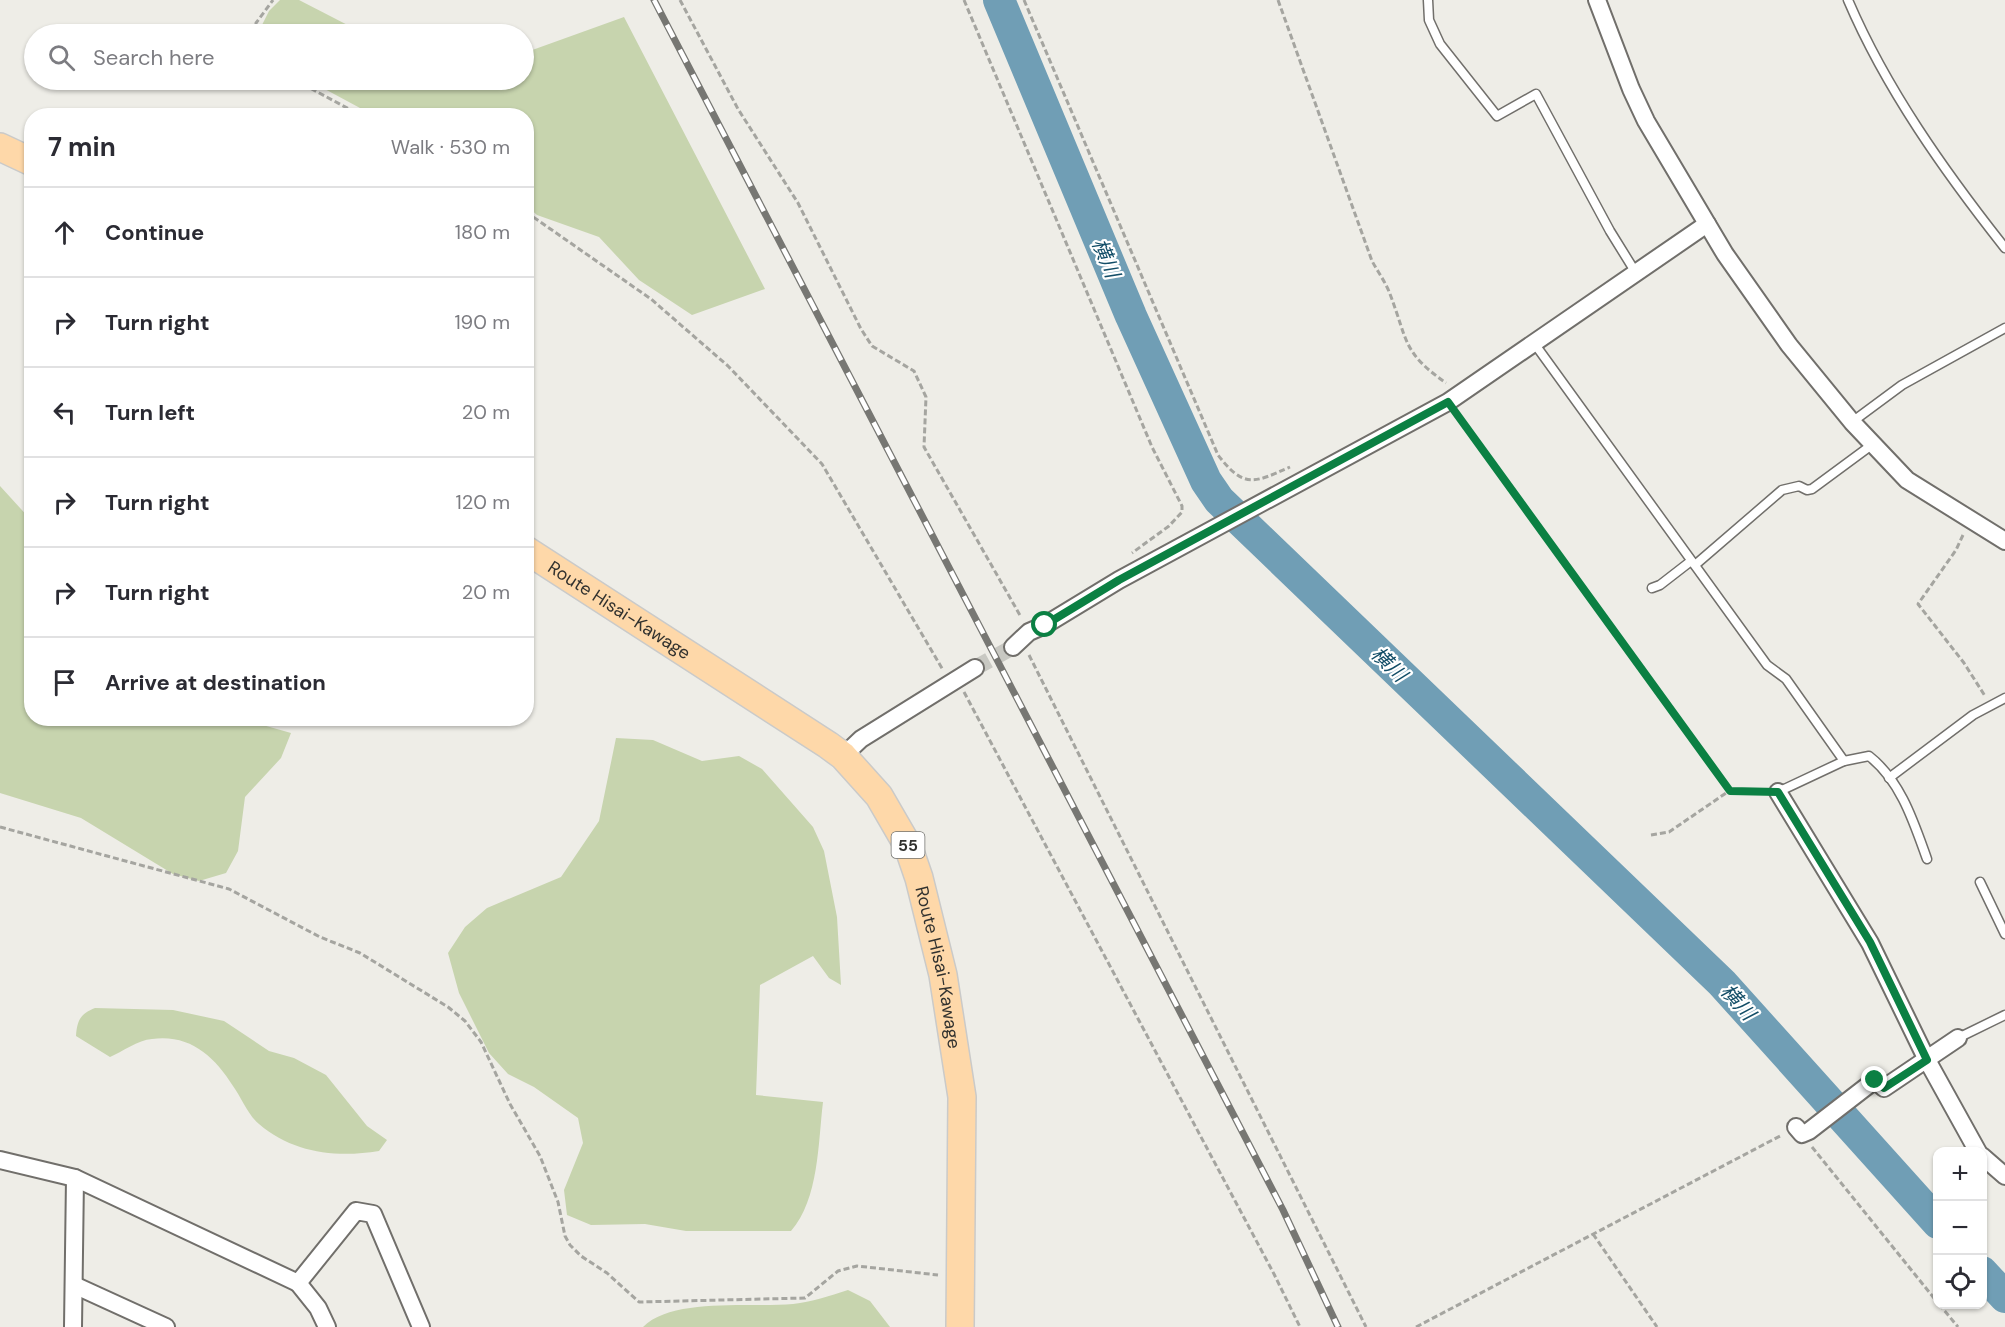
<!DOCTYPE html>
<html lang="en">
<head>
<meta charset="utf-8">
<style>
  :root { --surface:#fff; --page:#f2f2f3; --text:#2b2b33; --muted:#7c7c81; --line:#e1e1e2 }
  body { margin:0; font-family:"DM Sans","Noto Sans JP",sans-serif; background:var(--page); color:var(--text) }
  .controls { position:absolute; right:18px; bottom:18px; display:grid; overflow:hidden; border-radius:12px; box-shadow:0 2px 4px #0004 }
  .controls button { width:54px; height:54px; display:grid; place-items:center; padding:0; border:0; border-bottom:2px solid var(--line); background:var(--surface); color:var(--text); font:30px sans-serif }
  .stop { position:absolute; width:18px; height:18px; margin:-14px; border:4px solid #0b8043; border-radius:50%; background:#fff }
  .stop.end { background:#0b8043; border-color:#fff; box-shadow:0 2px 6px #0008 }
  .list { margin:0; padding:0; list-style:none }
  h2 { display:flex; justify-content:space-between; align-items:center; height:78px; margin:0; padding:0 24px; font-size:26px }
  h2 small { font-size:20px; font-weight:400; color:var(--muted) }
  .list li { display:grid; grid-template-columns:39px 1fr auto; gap:18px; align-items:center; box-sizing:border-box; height:90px; padding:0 24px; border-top:2px solid var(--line) }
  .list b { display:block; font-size:22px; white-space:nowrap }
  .list em { font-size:20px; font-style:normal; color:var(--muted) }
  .icon { flex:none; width:33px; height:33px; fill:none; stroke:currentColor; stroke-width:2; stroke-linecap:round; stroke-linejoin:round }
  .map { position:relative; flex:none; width:2005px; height:1327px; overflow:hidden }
  .search { position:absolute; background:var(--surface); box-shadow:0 2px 4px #0004; left:24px; top:24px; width:510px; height:66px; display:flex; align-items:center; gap:15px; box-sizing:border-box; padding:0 21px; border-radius:33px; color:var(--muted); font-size:22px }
  .panel { position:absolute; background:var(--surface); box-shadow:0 2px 4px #0004; left:24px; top:108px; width:510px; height:618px; border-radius:24px }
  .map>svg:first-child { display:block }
  .green { fill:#c7d4ae }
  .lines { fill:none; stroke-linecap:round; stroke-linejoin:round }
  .river { stroke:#709eb5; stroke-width:32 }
  .street-tunnel { stroke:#c8c8c2; stroke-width:16; stroke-dasharray:16 8; stroke-linecap:butt }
  .lane-casing { stroke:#716f6b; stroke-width:11 }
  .street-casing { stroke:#716f6b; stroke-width:20 }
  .primary-casing { stroke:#cacac9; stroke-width:30 }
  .path { stroke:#a5a5a0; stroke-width:3; stroke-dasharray:6 3; stroke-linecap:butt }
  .lane { stroke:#fff; stroke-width:8 }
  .street { stroke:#fff; stroke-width:16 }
  .primary { stroke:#fed8a9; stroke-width:27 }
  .rail-casing { stroke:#777773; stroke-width:7 }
  .rail { stroke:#fff; stroke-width:4.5; stroke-dasharray:14; stroke-linecap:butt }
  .route { stroke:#0b8043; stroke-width:8 }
  .labels { text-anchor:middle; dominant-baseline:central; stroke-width:4.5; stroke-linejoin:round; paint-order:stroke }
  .shield { fill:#fff; stroke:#70706d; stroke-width:1.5 }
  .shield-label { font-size:16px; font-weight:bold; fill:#32322f }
  .street-label { font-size:18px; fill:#32322f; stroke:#fff }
  .water-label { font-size:20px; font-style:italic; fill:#124d67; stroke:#fff }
</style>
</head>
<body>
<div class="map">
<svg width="2005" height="1327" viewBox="0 0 2005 1327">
  <rect width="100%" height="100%" fill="#eeede7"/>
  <!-- green -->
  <g class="green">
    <path d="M280,0H299L365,34H264L261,27L269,11Z"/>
    <path d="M624,17L765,289L692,315L639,280L599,237L537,215L527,206L526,116L373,115L308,80H524V53Z"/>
    <path d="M0,486L31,520L32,718L242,719L291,733L281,758L245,797L238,851L226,873L199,881L173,874L81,818L0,793Z"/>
    <path d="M616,738L653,740L702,761L739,756L762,769L813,827L824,851L837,917L841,985L829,978L813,956L760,985L756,1095L823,1102C818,1143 819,1199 791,1231H686L645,1224L591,1225L567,1215L564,1190L583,1143L578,1118L534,1087L508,1074L489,1053L459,993L448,953L465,927L487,908L561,877L599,821Z"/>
    <path d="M95,1008L173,1010L224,1021L269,1051L294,1058L326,1075L367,1126L387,1140L379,1151C336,1158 293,1153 259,1124C248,1115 241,1097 233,1086C214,1056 190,1034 152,1039C138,1040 122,1052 110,1057L76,1036C77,1021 80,1014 95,1008Z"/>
    <path d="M848,1290L870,1301L890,1327H643C673,1297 753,1308 793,1304C812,1302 829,1296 848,1290Z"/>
  </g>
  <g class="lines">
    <!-- river -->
    <g class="river">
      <path d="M999,0L1131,316L1206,481L1219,500L1722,983L1938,1223"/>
      <path d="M1982,1272L2005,1297"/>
    </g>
    <!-- street-tunnel -->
    <path class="street-tunnel" d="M975,668L1013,647"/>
    <defs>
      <g id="lane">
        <path d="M1428,0L1429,20L1440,44L1497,116L1536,94L1610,231L1636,273"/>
        <path d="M1848,0C1886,89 1945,172 2005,248"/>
        <path d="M1534,343L1767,665L1786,679L1844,761"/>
        <path d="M1852,422L1902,385L2005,328"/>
        <path d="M1695,565L1782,490L1799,486L1807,490L1812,489L1873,444"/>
        <path d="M1652,588L1660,585L1691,561"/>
        <path d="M1889,778L1973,715L2005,698"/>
        <path d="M1778,792L1844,761L1869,756C1901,781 1914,823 1927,859"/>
        <path d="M1980,882L2005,934"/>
        <path d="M1958,1038L2005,1015"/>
      </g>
      <g id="street">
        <path d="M1597,0L1631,89L1646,121L1725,254L1789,345L1852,422L1907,480L2005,541"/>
        <path d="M1013,647L1029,632L1045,625L1119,580L1448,402L1707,224"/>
        <path d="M843,756L861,739L975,668"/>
        <path d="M1778,792L1870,943L1927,1060L1978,1152"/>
        <path d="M1796,1127L1802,1134L1809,1131L1875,1080L1884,1088L1958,1038"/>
        <path d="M1982,1156L2005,1176"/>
        <path d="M0,1160L75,1178L298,1283L356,1211L373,1214L421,1327"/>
        <path d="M298,1283L318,1308L327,1327"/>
        <path d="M74,1285L166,1327"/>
        <path d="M73,1327L75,1178"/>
      </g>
      <g id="primary">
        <path d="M0,147L32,162"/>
        <path id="s1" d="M526,550L828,745L843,756L879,796L908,846L919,878L943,975L962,1097L960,1327"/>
      </g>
    </defs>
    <!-- lane casing -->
    <use href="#lane" class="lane-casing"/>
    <!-- street casing -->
    <use href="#street" class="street-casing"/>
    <!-- primary casing -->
    <use href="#primary" class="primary-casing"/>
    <!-- path -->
    <g class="path">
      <path d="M680,0L738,109L798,203L861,329L872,346L914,371L926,397L924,447L1021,617"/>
      <path d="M964,0L1152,447L1182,506V512L1169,526L1132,553"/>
      <path d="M1024,0L1218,455C1244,489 1254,483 1290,467"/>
      <path d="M1278,0L1372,261C1378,272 1386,283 1390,294C1408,341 1402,352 1446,383"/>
      <path d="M256,34V23L273,0"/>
      <path d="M295,80L362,116"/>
      <path d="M526,212L651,299L728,366L822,464L943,670"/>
      <path d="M1457,416L1729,791L1763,792"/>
      <path d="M1963,535L1956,550L1918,604L1964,663L1985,696"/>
      <path d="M1029,655L1366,1327"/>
      <path d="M964,692L1274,1274L1300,1327"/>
      <path d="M0,827L229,889L320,937L360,953L448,1007L465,1021L481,1042L510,1104L540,1156L558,1202L565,1236L570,1245L581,1256L607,1273L639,1302L805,1298L838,1271L857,1266L938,1275"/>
      <path d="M1651,835L1669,832L1729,791"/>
      <path d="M1812,1147L1938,1303"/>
      <path d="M1593,1234L1657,1327"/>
      <path d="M1939,1304L1958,1327"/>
      <path d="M1416,1327L1782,1135"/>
    </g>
    <!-- lane -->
    <use href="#lane" class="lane"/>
    <!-- street -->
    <use href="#street" class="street"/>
    <!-- primary -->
    <use href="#primary" class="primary"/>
    <defs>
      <path id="rail" d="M654,0L1283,1210L1338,1327"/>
    </defs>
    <!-- rail casing -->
    <use href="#rail" class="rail-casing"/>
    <!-- rail -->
    <use href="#rail" class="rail"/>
  </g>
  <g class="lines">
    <!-- route -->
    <path class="route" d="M1045,625L1119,580L1448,402L1730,791L1778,792L1870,942L1927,1060L1884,1088L1875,1080"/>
  </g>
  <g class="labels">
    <!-- shield labels -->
    <rect class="shield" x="891.5" y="832" width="33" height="26" rx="4.5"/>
    <g class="shield-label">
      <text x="908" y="845">55</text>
    </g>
    <!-- street labels -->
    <g class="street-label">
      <text stroke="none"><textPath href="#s1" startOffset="111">Route Hisai-Kawage</textPath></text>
      <text stroke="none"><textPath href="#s1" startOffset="615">Route Hisai-Kawage</textPath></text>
    </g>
    <!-- water labels -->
    <g class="water-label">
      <text transform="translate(1106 258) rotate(67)">横川</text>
      <text transform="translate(1389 664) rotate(44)">横川</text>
      <text transform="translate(1738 1002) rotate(48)">横川</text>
    </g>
  </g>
</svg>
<div class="controls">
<button>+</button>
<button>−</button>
<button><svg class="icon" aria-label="locate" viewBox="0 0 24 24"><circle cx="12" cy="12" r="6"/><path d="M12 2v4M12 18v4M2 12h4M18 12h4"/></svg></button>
</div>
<div class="stop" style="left:1045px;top:625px"></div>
<div class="stop end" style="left:1875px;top:1080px"></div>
<div class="search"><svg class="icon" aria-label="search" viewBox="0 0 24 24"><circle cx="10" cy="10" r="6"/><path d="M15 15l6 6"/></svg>Search here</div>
<section class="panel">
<h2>7 min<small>Walk · 530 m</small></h2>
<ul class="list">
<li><svg class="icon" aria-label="ahead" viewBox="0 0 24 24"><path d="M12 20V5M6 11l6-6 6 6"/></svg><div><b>Continue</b></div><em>180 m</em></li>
<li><svg class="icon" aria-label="right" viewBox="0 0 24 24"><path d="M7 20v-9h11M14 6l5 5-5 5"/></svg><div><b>Turn right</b></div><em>190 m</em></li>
<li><svg class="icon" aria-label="left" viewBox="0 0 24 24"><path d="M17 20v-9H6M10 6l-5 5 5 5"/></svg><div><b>Turn left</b></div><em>20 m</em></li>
<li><svg class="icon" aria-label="right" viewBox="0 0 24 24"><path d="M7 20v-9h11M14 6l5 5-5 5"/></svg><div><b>Turn right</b></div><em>120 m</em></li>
<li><svg class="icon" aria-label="right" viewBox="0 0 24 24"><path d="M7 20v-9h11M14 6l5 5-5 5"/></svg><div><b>Turn right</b></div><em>20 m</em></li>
<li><svg class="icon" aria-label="arrive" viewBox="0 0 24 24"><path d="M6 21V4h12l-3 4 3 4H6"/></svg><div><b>Arrive at destination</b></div></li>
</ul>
</section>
</div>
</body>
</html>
